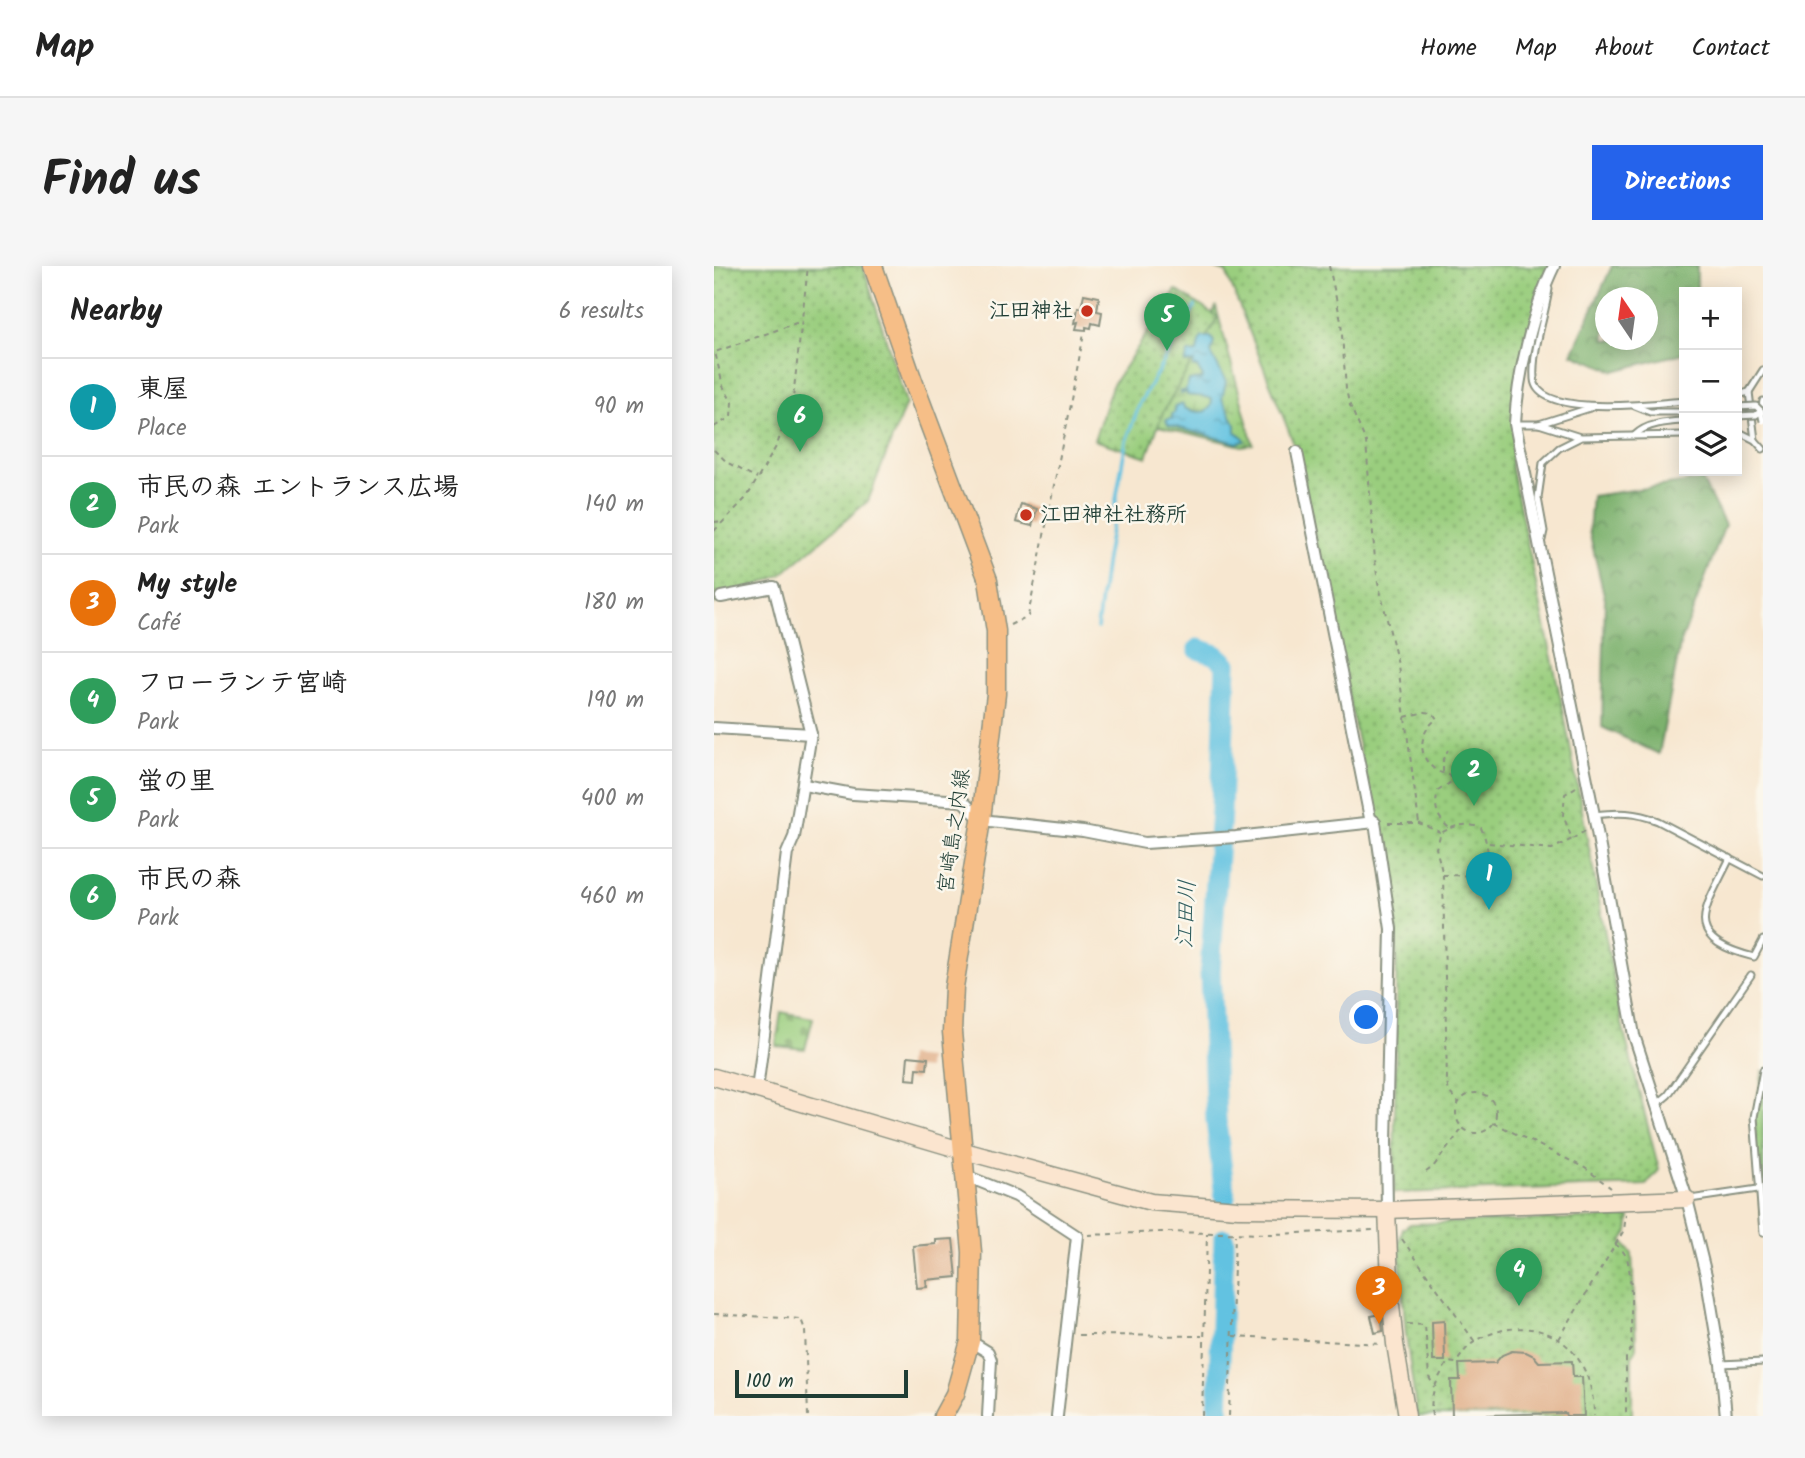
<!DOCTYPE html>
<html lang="en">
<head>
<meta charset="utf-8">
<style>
  :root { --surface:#fff; --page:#f6f6f6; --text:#222; --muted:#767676; --line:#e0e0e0; --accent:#2563eb }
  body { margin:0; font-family:Kalam,"Klee One",sans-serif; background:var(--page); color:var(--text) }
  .controls { position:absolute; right:21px; top:21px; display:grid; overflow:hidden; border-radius:0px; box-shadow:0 4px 18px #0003 }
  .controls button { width:63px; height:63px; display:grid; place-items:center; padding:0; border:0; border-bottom:2px solid var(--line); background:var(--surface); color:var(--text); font:35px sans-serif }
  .compass { position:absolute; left:881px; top:21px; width:63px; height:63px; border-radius:50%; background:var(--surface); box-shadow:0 4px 18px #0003; rotate:347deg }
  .scale { position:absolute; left:21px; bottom:18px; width:173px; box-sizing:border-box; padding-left:7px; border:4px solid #1f3d34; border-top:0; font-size:19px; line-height:24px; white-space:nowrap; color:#1f3d34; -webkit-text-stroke:5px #fbf7ec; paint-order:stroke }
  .you { position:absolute; left:653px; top:752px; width:24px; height:24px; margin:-18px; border:5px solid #fff; border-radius:50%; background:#1a73e8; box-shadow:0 0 0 10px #1a73e833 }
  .badge { display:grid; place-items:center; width:46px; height:46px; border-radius:50%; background:var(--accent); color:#fff; font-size:23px; font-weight:700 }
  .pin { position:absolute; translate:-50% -58px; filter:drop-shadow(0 2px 4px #0008) }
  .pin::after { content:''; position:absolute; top:37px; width:24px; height:21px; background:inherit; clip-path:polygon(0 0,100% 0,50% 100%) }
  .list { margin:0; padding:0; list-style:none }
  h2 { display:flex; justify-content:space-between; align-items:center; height:91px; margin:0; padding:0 28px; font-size:30px }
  h2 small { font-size:23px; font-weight:400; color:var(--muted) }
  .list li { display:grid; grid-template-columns:46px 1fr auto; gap:21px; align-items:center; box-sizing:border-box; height:98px; padding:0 28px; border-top:2px solid var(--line) }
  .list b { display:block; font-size:26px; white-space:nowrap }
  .list p { margin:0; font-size:23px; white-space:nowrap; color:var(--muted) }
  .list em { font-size:23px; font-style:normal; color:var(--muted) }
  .icon { flex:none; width:38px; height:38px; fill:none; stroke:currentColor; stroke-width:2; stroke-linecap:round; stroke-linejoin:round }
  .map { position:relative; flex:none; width:1049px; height:1150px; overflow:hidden; border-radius:0px }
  header { display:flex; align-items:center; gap:42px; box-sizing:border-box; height:98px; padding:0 35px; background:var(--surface); border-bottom:2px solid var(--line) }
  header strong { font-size:33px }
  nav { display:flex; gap:38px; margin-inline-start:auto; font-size:24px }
  .intro { display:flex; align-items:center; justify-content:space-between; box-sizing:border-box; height:168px; padding:0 42px }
  h1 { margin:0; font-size:49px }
  .button { padding:18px 32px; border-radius:0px; background:var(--accent); color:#fff; font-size:24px; font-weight:700 }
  main { display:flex; gap:42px; padding:0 42px }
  aside { flex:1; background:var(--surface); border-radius:0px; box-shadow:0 4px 18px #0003 }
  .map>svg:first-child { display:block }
  .green { fill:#9ace7e; stroke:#5c8659; stroke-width:2 }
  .forest { fill:url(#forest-crowns); stroke:#4d7750; stroke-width:2; fill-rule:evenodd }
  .wetland { fill:url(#wetland-marsh); stroke:#5c8659; stroke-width:2 }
  .cemetery { fill:url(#cemetery-stones); stroke:#5c8659; stroke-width:2 }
  .park { fill:url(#park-dots); stroke:#5c8659; stroke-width:2 }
  .water { fill:url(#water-ripples); stroke:#40808a; stroke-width:2 }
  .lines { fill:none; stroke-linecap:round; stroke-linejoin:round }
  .stream { stroke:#62c2e1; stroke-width:3.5 }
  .river { stroke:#62c2e1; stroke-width:21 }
  .building { fill:#dea880 }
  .lane-casing { stroke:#8b9282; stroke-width:9 }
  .street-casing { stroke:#8b9282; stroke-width:14 }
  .secondary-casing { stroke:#8b9282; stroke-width:19 }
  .primary-casing { stroke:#8b9282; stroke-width:21 }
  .path { stroke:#8b9282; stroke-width:2; stroke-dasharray:5 5; stroke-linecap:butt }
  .lane { stroke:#fff; stroke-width:5 }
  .street { stroke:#fff; stroke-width:10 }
  .secondary { stroke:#fbe5cf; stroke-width:16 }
  .primary { stroke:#f6be87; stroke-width:18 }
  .lane-bridge-casing { stroke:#8b9282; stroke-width:9; stroke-linecap:butt }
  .lane-bridge { stroke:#fff; stroke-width:5 }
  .poi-dot { fill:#c8321e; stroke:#fbf7ec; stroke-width:2.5 }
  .labels { text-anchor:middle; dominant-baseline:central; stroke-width:5; stroke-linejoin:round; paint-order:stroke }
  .poi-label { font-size:21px; font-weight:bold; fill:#1f3d34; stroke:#fbf7ec; text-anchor:end }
  .street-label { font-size:21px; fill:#1f3d34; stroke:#fbf7ec }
  .water-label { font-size:23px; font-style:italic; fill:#305e5f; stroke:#fbf7ec }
</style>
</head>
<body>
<header>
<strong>Map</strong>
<nav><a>Home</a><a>Map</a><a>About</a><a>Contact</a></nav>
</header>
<div class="intro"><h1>Find us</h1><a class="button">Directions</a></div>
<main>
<aside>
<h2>Nearby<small>6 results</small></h2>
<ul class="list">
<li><span class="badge" style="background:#0f9aa8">1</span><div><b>東屋</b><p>Place</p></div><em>90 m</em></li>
<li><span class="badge" style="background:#2e9e5b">2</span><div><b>市民の森 エントランス広場</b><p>Park</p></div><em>140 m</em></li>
<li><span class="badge" style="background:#e8710a">3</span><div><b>My style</b><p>Café</p></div><em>180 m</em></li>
<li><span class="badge" style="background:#2e9e5b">4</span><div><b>フローランテ宮崎</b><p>Park</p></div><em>190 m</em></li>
<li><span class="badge" style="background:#2e9e5b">5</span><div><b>蛍の里</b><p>Park</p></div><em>400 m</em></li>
<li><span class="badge" style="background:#2e9e5b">6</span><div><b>市民の森</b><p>Park</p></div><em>460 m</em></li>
</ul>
</aside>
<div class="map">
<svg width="1049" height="1150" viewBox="0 0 1049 1150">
  <defs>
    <pattern id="forest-crowns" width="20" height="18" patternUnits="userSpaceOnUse" patternTransform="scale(1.75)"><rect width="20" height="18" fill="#7bb16d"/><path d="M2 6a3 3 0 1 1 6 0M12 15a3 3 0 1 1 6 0" fill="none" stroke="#64915a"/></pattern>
    <pattern id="wetland-marsh" width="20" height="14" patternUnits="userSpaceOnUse" patternTransform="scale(1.75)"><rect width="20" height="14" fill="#9ace7e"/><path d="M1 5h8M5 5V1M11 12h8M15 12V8" fill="none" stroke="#7da868"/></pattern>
    <pattern id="cemetery-stones" width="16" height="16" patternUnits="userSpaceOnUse" patternTransform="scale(1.75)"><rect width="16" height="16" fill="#9ace7e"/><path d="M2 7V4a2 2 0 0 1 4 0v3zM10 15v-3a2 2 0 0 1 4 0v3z" fill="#7da868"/></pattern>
    <pattern id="park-dots" width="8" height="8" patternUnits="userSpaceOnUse" patternTransform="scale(1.75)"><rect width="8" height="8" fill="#9ace7e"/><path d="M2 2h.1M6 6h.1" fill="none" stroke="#7da868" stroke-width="1.8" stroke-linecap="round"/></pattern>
    <pattern id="water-ripples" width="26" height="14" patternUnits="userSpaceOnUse" patternTransform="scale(1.75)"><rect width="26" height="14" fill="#62c2e1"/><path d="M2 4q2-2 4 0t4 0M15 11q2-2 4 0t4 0" fill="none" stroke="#509fb7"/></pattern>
  </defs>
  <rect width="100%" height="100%" fill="#fbf7ec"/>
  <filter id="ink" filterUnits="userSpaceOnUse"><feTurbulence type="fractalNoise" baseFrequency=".0143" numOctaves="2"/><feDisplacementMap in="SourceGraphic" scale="14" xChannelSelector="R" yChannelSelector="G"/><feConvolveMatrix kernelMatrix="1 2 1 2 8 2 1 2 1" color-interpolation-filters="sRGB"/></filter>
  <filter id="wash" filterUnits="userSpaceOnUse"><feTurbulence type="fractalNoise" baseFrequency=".00686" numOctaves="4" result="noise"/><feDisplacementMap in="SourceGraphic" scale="28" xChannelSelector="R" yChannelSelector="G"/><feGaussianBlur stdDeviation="1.57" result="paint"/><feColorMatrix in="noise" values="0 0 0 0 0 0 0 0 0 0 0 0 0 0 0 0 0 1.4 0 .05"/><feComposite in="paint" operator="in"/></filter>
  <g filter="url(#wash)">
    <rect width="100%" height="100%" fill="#f7e7d0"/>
    <!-- green -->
    <path class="green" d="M1049,804V967L1040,851Z"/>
    <!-- forest -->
    <g class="forest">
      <path d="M898,0H983V26H970V87L900,105L858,88ZM891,32H933V74H891Z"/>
      <path d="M988,214L1011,259L966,379L945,488L888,461L891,333L875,265L878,230Z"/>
    </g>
    <!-- wetland -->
    <path class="wetland" d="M502,41L539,178L528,180L435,158L432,152Z"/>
    <!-- cemetery -->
    <path class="cemetery" d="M67,746L99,752L91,783L62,780Z"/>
    <!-- park -->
    <g class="park">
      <path d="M0,0H149L192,137L154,235L67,309L0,338Z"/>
      <path d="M494,0H840L817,63L801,158L797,201L850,448L908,758L945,904L932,919L680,927L683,662L583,186L512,6Z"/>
      <path d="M462,24L504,51L449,146L433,191L380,174L398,120Z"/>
      <path d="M916,951L914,966L908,975L918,988L922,1084L918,1090V1150H703L692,1069L685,976L689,963L696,958Z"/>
    </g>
    <!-- water -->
    <path class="water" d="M488,71H497L500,76L497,87L512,116L508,133L522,159V166L530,172L531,175L523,177L454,159L452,154L458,152V148L461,146L460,141L469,138L470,142C480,146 497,151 498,134C491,129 482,131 473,129V126L467,128V125H471L475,115L487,113L489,111L483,101H479L480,96L471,97L474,87L483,86L485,76Z"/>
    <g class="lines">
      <!-- stream -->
      <path class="stream" d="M383,362L391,299L412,175L426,137L481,40"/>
      <!-- river -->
      <g class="river">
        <path d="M484,383L502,389L512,398L507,545L496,705L502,854L511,932"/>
        <path d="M504,1150L510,973"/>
      </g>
    </g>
    <g id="blocks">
      <!-- building -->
      <g class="building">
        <path d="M370,28L385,31L383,45L388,46L386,59L378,57L377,62L372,61V64L362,63L364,56L361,57L364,42H367Z"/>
        <path d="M307,238L323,243L318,260L302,256Z"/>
        <path d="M194,790L214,792L213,803L203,802L202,814L192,813Z"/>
        <path d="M239,973L243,1011L212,1014L213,1021L203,1022L199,980L222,978V974Z"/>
        <path d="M667,1048L669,1065L661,1067L657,1050Z"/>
        <path d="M730,1055L731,1095H719L718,1056Z"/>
        <path d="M798,1085L812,1086L820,1090L825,1096L858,1095L859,1111H868L870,1150H852L851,1147L738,1150L737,1114H746L745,1098L781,1097L788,1089Z"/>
      </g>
    </g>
  </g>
  <g filter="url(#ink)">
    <use href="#blocks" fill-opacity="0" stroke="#8b9282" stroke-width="2"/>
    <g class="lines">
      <defs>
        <g id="lane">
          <path d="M835,23C831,52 818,83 820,113C823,153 943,137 970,135"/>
          <path d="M1049,104L1035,126L1041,174L1049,183"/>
          <path d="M1023,129L1035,126"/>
          <path d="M921,140L936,146H970"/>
          <path d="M1047,145L1049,135"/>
          <path d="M801,158H825L866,171"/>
          <path d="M825,158L879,141"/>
          <path d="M1023,165L1041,174"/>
          <path d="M921,169C933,157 954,156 970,155"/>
          <path d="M828,274L830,265L824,232L829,197L845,182L867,171L970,169"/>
          <path d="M880,549C904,546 921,546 944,555L1049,610"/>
          <path d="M1016,592C991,644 965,672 1040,691L1049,674"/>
          <path d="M1049,804L1040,851L1049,967"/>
          <path d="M942,839L954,829L1037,709"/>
          <path d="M976,933L1044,923"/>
          <path d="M1007,1098L1049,1096"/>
        </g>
        <g id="street">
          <path d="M840,0C819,43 803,111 801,158L880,549L920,769L973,933L992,1009L1007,1098L1012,1150"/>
          <path d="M583,186L656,552L661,556L677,663L672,876L673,944"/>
          <path d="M7,331L60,321L97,468L80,571L73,587L43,824"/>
          <path d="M0,462L97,468"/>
          <path d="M90,519L139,528L249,535L267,554L369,565L431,577L522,571L661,556"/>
          <path d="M252,910L302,930L363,970L343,1150"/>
          <path d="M256,1075L274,1086L277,1094L274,1150"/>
        </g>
        <g id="secondary">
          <path d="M0,811L250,885L437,936L524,943L673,944L973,933"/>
          <path d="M673,944L677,1039L681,1078L693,1150"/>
        </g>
        <path id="primary" d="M159,0L199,115L274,314L282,365V428L267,554L240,721L238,766L258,986L256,1075L241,1128L229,1150"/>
      </defs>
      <!-- lane casing -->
      <use href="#lane" class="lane-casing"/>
      <!-- street casing -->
      <use href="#street" class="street-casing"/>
      <!-- secondary casing -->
      <use href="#secondary" class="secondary-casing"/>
      <!-- primary casing -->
      <use href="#primary" class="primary-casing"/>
      <!-- path -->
      <g class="path">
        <path d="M615,0L627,55L632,123L635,137L652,176L661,294L664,316L684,399L705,557"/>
        <path d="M0,161L17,151L18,136L9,120L1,86L88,55"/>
        <path d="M0,184L14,197L43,212"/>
        <path d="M0,256L9,255"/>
        <path d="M0,265L33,231L63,179L79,132L94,0"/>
        <path d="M296,359L314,350L370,68"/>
        <path d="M691,451L711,446L719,447L723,453C705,465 702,491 722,504C727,508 732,507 737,510V516L724,525C720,542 722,550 735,562"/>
        <path d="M729,506V493L734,484"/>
        <path d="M862,521L851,528L849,549L858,573L871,565"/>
        <path d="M674,557H705L726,566"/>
        <path d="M775,577L838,583L858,573"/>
        <path d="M729,609C738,609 748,610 757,609C781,605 774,577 767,562C751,556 742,559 727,567L722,582L729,609L733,817L735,826L745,837"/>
        <circle cx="762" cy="847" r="20"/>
        <path d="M780,857L871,902L897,922"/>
        <path d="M712,906L719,901L749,862"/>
        <path d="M374,969L447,966L560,968L659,964"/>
        <path d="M688,973L761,1076"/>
        <path d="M901,978C907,982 912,988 914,996C919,1021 916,1055 918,1082L912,1090V1150"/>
        <path d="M0,1048L87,1053L91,1064L94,1150"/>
        <path d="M693,1058L711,1059L715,1111L720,1121"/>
        <path d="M365,1069L488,1070"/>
        <path d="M519,1070L667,1078"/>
        <path d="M845,1073L910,964L912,949"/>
        <path d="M488,1150L493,968"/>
        <path d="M515,1150L521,969"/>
        <path d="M718,1150C715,1129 723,1113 734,1096L742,1097C746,1091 750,1085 755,1080C764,1072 778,1067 789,1064C847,1053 880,1097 880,1150"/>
      </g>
      <!-- lane -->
      <use href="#lane" class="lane"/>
      <!-- street -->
      <use href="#street" class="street"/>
      <!-- secondary -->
      <use href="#secondary" class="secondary"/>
      <!-- primary -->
      <use href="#primary" class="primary"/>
      <defs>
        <g id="lane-bridge">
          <path d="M1023,141L1042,140L1047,145"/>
          <path d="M1023,150L1042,149L1047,145L1049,155"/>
        </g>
      </defs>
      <!-- lane-bridge casing -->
      <use href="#lane-bridge" class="lane-bridge-casing"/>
      <!-- lane-bridge -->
      <use href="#lane-bridge" class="lane-bridge"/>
    </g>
  </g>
  <!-- markers -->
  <g class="poi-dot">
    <circle cx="373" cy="45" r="7"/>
    <circle cx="312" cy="249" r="7"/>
  </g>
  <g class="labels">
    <!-- poi labels -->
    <g class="poi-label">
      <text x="359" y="45">江田神社</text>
      <text x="326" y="249" text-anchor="start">江田神社社務所</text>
    </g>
    <!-- street labels -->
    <g class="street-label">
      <text transform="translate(241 565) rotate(-82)">宮崎島之内線</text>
    </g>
    <!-- water labels -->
    <g class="water-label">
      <text transform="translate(473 648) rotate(-87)">江田川</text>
    </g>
  </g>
</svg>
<div class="controls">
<button>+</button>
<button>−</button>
<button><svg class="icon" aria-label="layers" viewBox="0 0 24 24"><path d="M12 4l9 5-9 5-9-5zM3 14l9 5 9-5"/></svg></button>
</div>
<svg class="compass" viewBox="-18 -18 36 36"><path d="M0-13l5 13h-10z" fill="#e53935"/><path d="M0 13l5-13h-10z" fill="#767676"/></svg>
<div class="scale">100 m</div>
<div class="you"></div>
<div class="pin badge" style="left:775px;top:644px;background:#0f9aa8">1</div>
<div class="pin badge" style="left:760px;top:540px;background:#2e9e5b">2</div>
<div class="pin badge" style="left:665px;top:1058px;background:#e8710a">3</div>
<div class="pin badge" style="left:805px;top:1040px;background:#2e9e5b">4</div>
<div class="pin badge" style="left:453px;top:85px;background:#2e9e5b">5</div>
<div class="pin badge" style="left:86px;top:186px;background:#2e9e5b">6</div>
</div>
</main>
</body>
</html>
